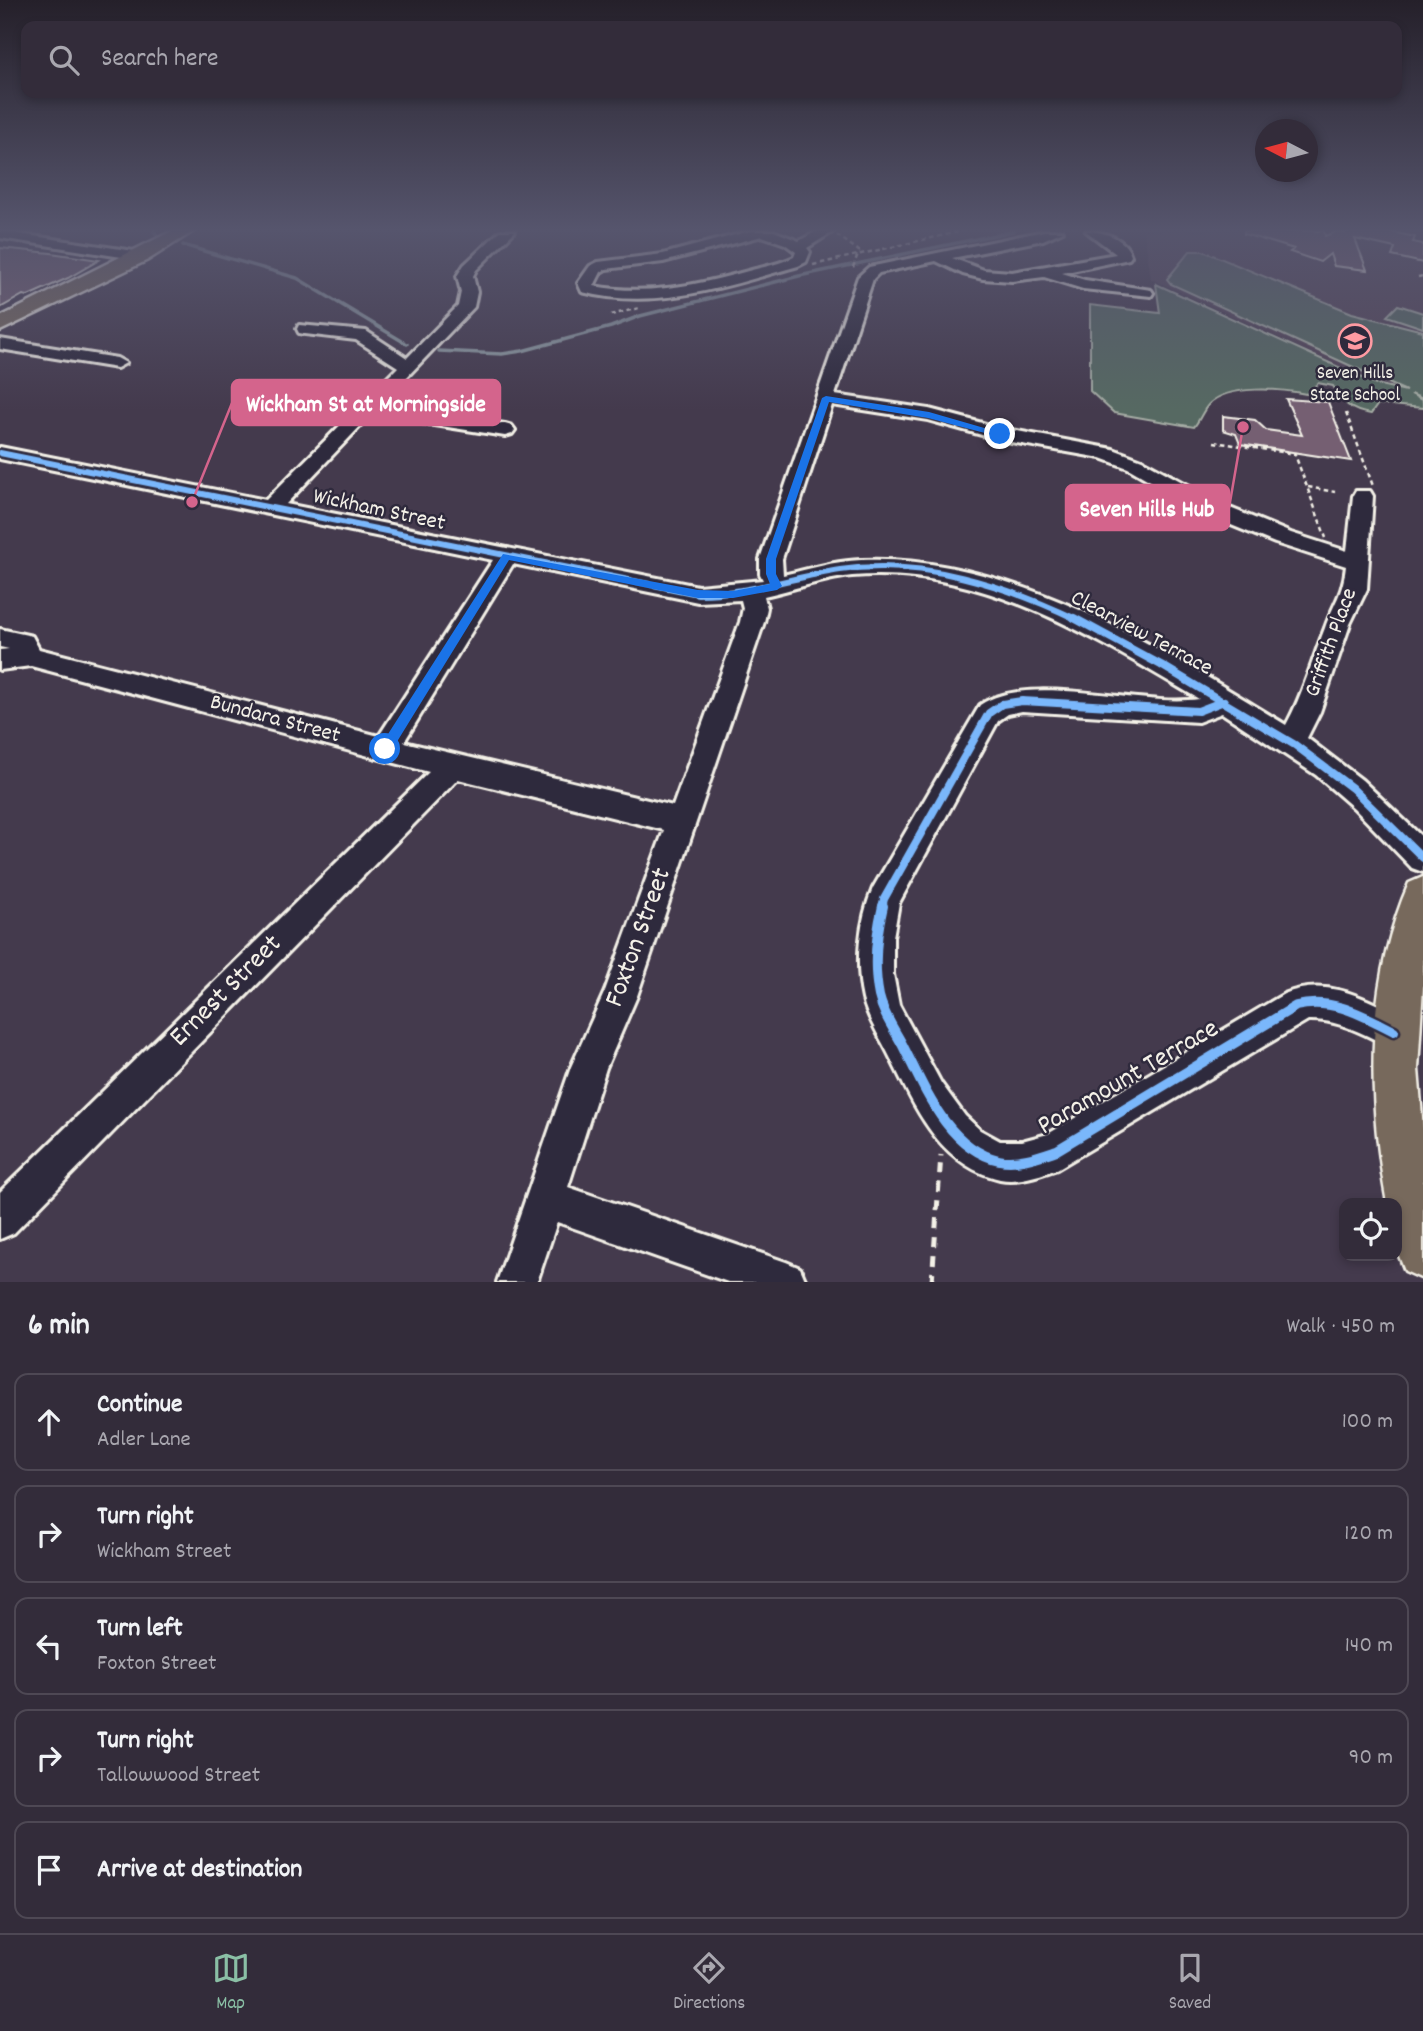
<!DOCTYPE html>
<html lang="en">
<head>
<meta charset="utf-8">
<style>
  :root { --surface:#332c3a; --page:#3b3442; --text:#f1f3f6; --muted:#a9a7af; --line:#4e4854; --accent:#8abfa5 }
  body { margin:0; font-family:Dekko,sans-serif; background:var(--page); color:var(--text) }
  .controls { position:absolute; right:21px; bottom:21px; display:grid; overflow:hidden; border-radius:14px; box-shadow:0 4px 10px #0003 }
  .controls button { width:63px; height:63px; display:grid; place-items:center; padding:0; border:0; border-bottom:2px solid var(--line); background:var(--surface); color:var(--text); font:35px sans-serif }
  .compass { position:absolute; left:1255px; top:119px; width:63px; height:63px; border-radius:50%; background:var(--surface); box-shadow:0 4px 10px #0003; rotate:276deg }
  .stop { position:absolute; width:21px; height:21px; margin:-16px; border:5px solid #1a73e8; border-radius:50%; background:#fff }
  .stop.end { background:#1a73e8; border-color:#fff; box-shadow:0 2px 7px #0008 }
  .list { margin:0; padding:0; list-style:none }
  h2 { display:flex; justify-content:space-between; align-items:center; height:91px; margin:0; padding:0 28px; font-size:30px }
  h2 small { font-size:23px; font-weight:400; color:var(--muted) }
  .list li { display:grid; grid-template-columns:46px 1fr auto; gap:21px; align-items:center; box-sizing:border-box; height:98px; margin:0 14px 14px; padding:0 14px; border:2px solid var(--line); border-radius:14px }
  .list b { display:block; font-size:26px; white-space:nowrap }
  .list p { margin:0; font-size:23px; white-space:nowrap; color:var(--muted) }
  .list em { font-size:23px; font-style:normal; color:var(--muted) }
  .icon { flex:none; width:38px; height:38px; fill:none; stroke:currentColor; stroke-width:2; stroke-linecap:round; stroke-linejoin:round }
  .map { position:relative; flex:none; width:1423px; height:1282px; overflow:hidden }
  .search { position:absolute; background:var(--surface); box-shadow:0 4px 10px #0003; left:21px; right:21px; top:21px; height:77px; display:flex; align-items:center; gap:18px; box-sizing:border-box; padding:0 24px; border-radius:14px; color:var(--muted); font-size:26px }
  .sheet { height:651px; background:var(--surface) }
  nav { display:flex; justify-content:space-around; align-items:center; box-sizing:border-box; height:98px; border-top:2px solid var(--line); background:var(--surface); font-size:19px; color:var(--muted) }
  nav a { display:grid; justify-items:center; gap:4px }
  nav .on { color:var(--accent) }
  .map>svg:first-child { display:block }
  .built { fill:#524558 }
  .green { fill:#576962; stroke:#a6ada5; stroke-width:2 }
  .lines { fill:none; stroke-linecap:round; stroke-linejoin:round }
  .stream { stroke:#8f9ca2; stroke-width:3.5 }
  .building { fill:#745e72; stroke:#f4f1e8; stroke-width:2 }
  .minor-casing { stroke:#f4f1e8; stroke-width:6 }
  .major-casing { stroke:#f4f1e8; stroke-width:5 }
  .path-far1 { stroke:#f4f1e8; stroke-width:2.5; stroke-dasharray:4.5 3.5; stroke-linecap:butt }
  .path { stroke:#f4f1e8; stroke-width:5; stroke-dasharray:10 8; stroke-linecap:butt }
  .minor { fill:#2f2a3d; fill-rule:evenodd }
  .major { fill:#77695c; fill-rule:evenodd }
  .cycleway-far2-casing { stroke:#2f2a3d; stroke-width:10 }
  .cycleway-far1-casing { stroke:#2f2a3d; stroke-width:12 }
  .cycleway-casing { stroke:#2f2a3d; stroke-width:15 }
  .cycleway-far2 { stroke:#7ab7fb; stroke-width:6 }
  .cycleway-far1 { stroke:#7ab7fb; stroke-width:8 }
  .cycleway { stroke:#7ab7fb; stroke-width:10 }
  .route { fill:#1a73e8 }
  .labels { text-anchor:middle; dominant-baseline:central; stroke-width:5; stroke-linejoin:round; paint-order:stroke }
  .far-poi-label { font-size:19px; fill:#f4f1e8; stroke:#2f2a3d }
  .street-label { font-size:23px; fill:#f4f1e8; stroke:#2f2a3d }
  .near-street-label { font-size:28px; fill:#f4f1e8; stroke:#2f2a3d }
  .leader { fill:none; stroke:#d4648c; stroke-width:2.5 }
  .callout-dot { fill:#d4648c; stroke:#2f2a3d; stroke-width:2.5 }
  .callout { fill:#d4648c; stroke:#d4648c; stroke-width:2.5 }
  .callout-label { font-size:24px; text-anchor:middle; font-weight:bold; fill:#fff }
</style>
</head>
<body>
<div class="map">
<svg width="1423" height="1282" viewBox="0 0 1423 1282">
  <rect width="100%" height="100%" fill="#443a4d"/>
  <filter id="ink" filterUnits="userSpaceOnUse"><feTurbulence type="fractalNoise" baseFrequency=".0143" numOctaves="2"/><feDisplacementMap in="SourceGraphic" scale="14" xChannelSelector="R" yChannelSelector="G"/><feConvolveMatrix kernelMatrix="1 2 1 2 8 2 1 2 1" color-interpolation-filters="sRGB"/></filter>
  <g filter="url(#ink)">
    <!-- built -->
    <path class="built" d="M1144,231H1423V404L1151,279Z"/>
    <!-- green -->
    <g class="green">
      <path d="M1190,251H1203L1352,313L1423,331V399L1411,394L1423,401V408L1378,404L1371,414C1350,411 1343,403 1333,386L1318,383L1306,394C1282,389 1228,384 1209,404C1203,410 1200,420 1194,427L1114,413L1090,391V305L1160,313L1156,284L1376,384L1406,391L1171,284L1167,279Z"/>
      <path d="M1398,305L1423,313V328L1387,316Z"/>
    </g>
    <g class="lines">
      <!-- stream -->
      <g class="stream">
        <path d="M154,231L159,238"/>
        <path d="M183,245L297,278L407,344"/>
        <path d="M439,351L502,354L522,351L611,327L640,316L799,276L1014,231"/>
      </g>
    </g>
    <!-- building -->
    <g class="building">
      <path d="M1244,231H1324L1325,236L1338,231L1345,233V231H1388L1415,237L1413,242L1423,244V263L1392,256L1395,248L1355,239L1367,270L1334,266L1330,254L1320,262L1290,252L1294,249L1244,234Z"/>
      <path d="M0,248L51,253L99,260L68,278L28,296L23,295L0,308Z"/>
      <path d="M1286,399L1328,402L1351,461L1240,444L1236,434L1223,430V416L1255,420L1266,430L1302,435Z"/>
    </g>
    <g class="lines">
      <defs>
        <g id="minor">
          <path d="M0,231L141,252L148,256L141,260L0,238Z"/>
          <path d="M500,231H515L476,270L473,276L477,292L474,307L380,405L505,424L512,426L515,430L512,434L505,436L371,415L286,504L698,586L763,580L760,574V559L858,277L869,267L1044,231H1063L1043,240L952,258L984,270L1012,272L1116,254L1086,231C1103,231 1126,238 1131,256L1129,259L1062,273L1085,280L1151,290L1153,293L1151,296L1083,289L1044,277L1012,281L983,279L963,274L936,261L879,273L873,279L835,395L929,409L1001,428L1113,449L1142,460L1230,508L1291,533L1347,551L1353,496L1356,491H1370L1373,496L1367,589L1350,624L1320,712L1307,738L1362,780L1423,838V872L1412,868L1354,808L1316,775L1222,713L1198,722L1022,711L1008,714L998,721L899,903L893,937V974L899,1005L941,1083L965,1116L980,1130L1000,1141H1022L1048,1134L1284,994C1328,976 1366,999 1406,1019L1411,1031L1406,1043L1394,1048C1365,1036 1341,1019 1308,1020L1057,1169C1040,1175 1018,1183 1000,1179C939,1165 915,1107 890,1057C881,1038 868,1020 863,999C855,964 859,921 873,888L980,705C1030,671 1139,708 1199,699C1093,637 981,565 852,576C822,579 792,590 764,596L767,608L764,622L637,996L606,1068L568,1187L786,1262L800,1268L806,1282H728L557,1222L537,1282H497L571,1067L605,991L664,830L458,779L14,1233L0,1239V1192L429,772L31,666L0,670V650L9,649L0,647V629L32,636L39,649L379,736L493,560L0,459V447L266,500L398,367L356,340L305,334L299,333L297,329L299,325L366,331L407,358L458,306L461,292L457,276L464,265ZM832,405L928,420L1000,440L1101,458L1128,468L1214,518L1275,543L1346,566C1343,595 1334,602 1325,628C1312,660 1303,695 1286,725C1164,650 1010,553 861,560C834,561 809,569 783,575L782,559ZM513,564L698,602L741,600L743,608L740,622L673,806L404,742Z"/>
          <path d="M750,231H774L799,241L817,231H834L807,248L810,252L806,262L798,266C727,286 656,311 582,292L578,283L590,266L598,262L663,254ZM762,236L785,244L796,252L794,257C780,264 763,267 748,271C698,285 646,296 594,286L601,272L606,269L663,262Z"/>
          <path d="M0,339L117,358L126,363L117,368L0,349Z"/>
        </g>
        <g id="major">
          <path d="M172,231H194L148,260L0,331V317Z"/>
          <path d="M1423,877V987L1418,1069L1423,1129V1279L1405,1271L1397,1251V1203H1387C1367,1097 1365,984 1409,883Z"/>
        </g>
      </defs>
      <!-- minor casing -->
      <use href="#minor" class="minor-casing"/>
      <!-- major casing -->
      <use href="#major" class="major-casing"/>
      <!-- path-far1 -->
      <g class="path-far1">
        <path d="M837,235L859,251L852,270"/>
        <path d="M813,265L962,231"/>
        <path d="M1418,277L1423,276"/>
        <path d="M611,315L639,308"/>
        <path d="M1346,413L1373,486"/>
        <path d="M1214,442L1295,454"/>
        <path d="M1294,452L1326,538"/>
        <path d="M1308,487L1335,492"/>
      </g>
      <!-- path -->
      <path class="path" d="M932,1282L941,1155"/>
      <!-- minor -->
      <use href="#minor" class="minor"/>
      <!-- major -->
      <use href="#major" class="major"/>
      <defs>
        <path id="cycleway-far2" d="M0,453L698,594C748,594 792,577 840,570C922,558 1005,585 1078,620"/>
        <g id="cycleway-far1">
          <path d="M1074,618L1161,665L1295,745L1352,788L1423,858"/>
          <path d="M882,907L884,899L989,713L1002,704L1022,701L1198,711L1224,701"/>
        </g>
        <path id="cycleway" d="M883,906C876,935 873,966 879,996C883,1014 894,1029 902,1044C924,1087 947,1148 999,1160C1018,1164 1039,1156 1057,1150L1296,1006C1332,997 1362,1015 1394,1031"/>
      </defs>
      <!-- cycleway-far2 casing -->
      <use href="#cycleway-far2" class="cycleway-far2-casing"/>
      <!-- cycleway-far1 casing -->
      <use href="#cycleway-far1" class="cycleway-far1-casing"/>
      <!-- cycleway casing -->
      <use href="#cycleway" class="cycleway-casing"/>
      <!-- cycleway-far2 -->
      <use href="#cycleway-far2" class="cycleway-far2"/>
      <!-- cycleway-far1 -->
      <use href="#cycleway-far1" class="cycleway-far1"/>
      <!-- cycleway -->
      <use href="#cycleway" class="cycleway"/>
    </g>
  </g>
  <!-- sky -->
  <linearGradient id="sky" x2="0" y2="1"><stop stop-color="#25202a"/><stop offset="0.56" stop-color="#56556d"/><stop offset="1" stop-color="#56556d" stop-opacity="0"/></linearGradient>
  <rect width="1423" height="410" fill="url(#sky)"/>
  <!-- route -->
  <path class="route" d="M826,396L929,412L1005,434L1000,437L928,418L829,402L776,559V574L782,586L777,590L733,598H698L509,560L390,753H381V745L503,554L698,590L733,591L770,584L766,574V559L822,398Z"/>
  <!-- icons -->
  <defs>
    <symbol id="school-ring" viewBox="-11 -11 22 22"><circle r="9.5" fill="#2f2a3d" stroke="#ff9aa2" stroke-width="1.5"/><path d="M0-5L7-2L0 1L-7-2ZM-4 1L0 2.5L4 1V4Q0 6-4 4Z" fill="#ff9aa2"/></symbol>
  </defs>
  <g fill-rule="evenodd">
    <use href="#school-ring" x="1336" y="322" width="38" height="38"/>
  </g>
  <g class="labels">
    <!-- far-poi labels -->
    <g class="far-poi-label">
      <text x="1355" y="374">Seven Hills<tspan x="1355" dy="22">State School</tspan></text>
    </g>
    <!-- street labels -->
    <g class="street-label">
      <text transform="translate(379 511) rotate(12)">Wickham Street</text>
      <text transform="translate(1141 634) rotate(28)">Clearview Terrace</text>
      <text transform="translate(1332 643) rotate(-70)">Griffith Place</text>
      <text transform="translate(275 720) rotate(15)">Bundara Street</text>
    </g>
    <!-- near-street labels -->
    <g class="near-street-label">
      <text transform="translate(640 938) rotate(-70)">Foxton Street</text>
      <text transform="translate(227 992) rotate(-45)">Ernest Street</text>
      <text transform="translate(1129 1079) rotate(-30)">Paramount Terrace</text>
    </g>
  </g>
  <!-- callouts -->
  <path class="leader" d="M192 502L232 403M1243 427L1229 508"/>
  <g class="callout-dot">
    <circle cx="192" cy="502" r="7"/>
    <circle cx="1243" cy="427" r="7"/>
  </g>
  <g class="callout">
    <rect x="232" y="380" width="268" height="45" rx="7"/>
    <rect x="1066" y="485" width="163" height="45" rx="7"/>
  </g>
  <g class="callout-label">
    <text x="366" y="411">Wickham St at Morningside</text>
    <text x="1147" y="516">Seven Hills Hub</text>
  </g>
</svg>
<div class="controls">
<button><svg class="icon" aria-label="locate" viewBox="0 0 24 24"><circle cx="12" cy="12" r="6"/><path d="M12 2v4M12 18v4M2 12h4M18 12h4"/></svg></button>
</div>
<svg class="compass" viewBox="-18 -18 36 36"><path d="M0-13l5 13h-10z" fill="#e53935"/><path d="M0 13l5-13h-10z" fill="#a9a7af"/></svg>
<div class="stop" style="left:385px;top:749px"></div>
<div class="stop end" style="left:1000px;top:434px"></div>
<div class="search"><svg class="icon" aria-label="search" viewBox="0 0 24 24"><circle cx="10" cy="10" r="6"/><path d="M15 15l6 6"/></svg>Search here</div>
</div>
<section class="sheet">
<h2>6 min<small>Walk · 450 m</small></h2>
<ul class="list">
<li><svg class="icon" aria-label="ahead" viewBox="0 0 24 24"><path d="M12 20V5M6 11l6-6 6 6"/></svg><div><b>Continue</b><p>Adler Lane</p></div><em>100 m</em></li>
<li><svg class="icon" aria-label="right" viewBox="0 0 24 24"><path d="M7 20v-9h11M14 6l5 5-5 5"/></svg><div><b>Turn right</b><p>Wickham Street</p></div><em>120 m</em></li>
<li><svg class="icon" aria-label="left" viewBox="0 0 24 24"><path d="M17 20v-9H6M10 6l-5 5 5 5"/></svg><div><b>Turn left</b><p>Foxton Street</p></div><em>140 m</em></li>
<li><svg class="icon" aria-label="right" viewBox="0 0 24 24"><path d="M7 20v-9h11M14 6l5 5-5 5"/></svg><div><b>Turn right</b><p>Tallowwood Street</p></div><em>90 m</em></li>
<li><svg class="icon" aria-label="arrive" viewBox="0 0 24 24"><path d="M6 21V4h12l-3 4 3 4H6"/></svg><div><b>Arrive at destination</b></div></li>
</ul>
</section>
<nav>
<a class="on"><svg class="icon" aria-label="map" viewBox="0 0 24 24"><path d="M3 6l6-2 6 2 6-2v14l-6 2-6-2-6 2zM9 4v14M15 6v14"/></svg>Map</a>
<a><svg class="icon" aria-label="directions" viewBox="0 0 24 24"><path d="M12 3l9 9-9 9-9-9zM9 14v-3h6M13 9l2 2-2 2"/></svg>Directions</a>
<a><svg class="icon" aria-label="saved" viewBox="0 0 24 24"><path d="M7 4h10v16l-5-4-5 4z"/></svg>Saved</a>
</nav>
</body>
</html>
